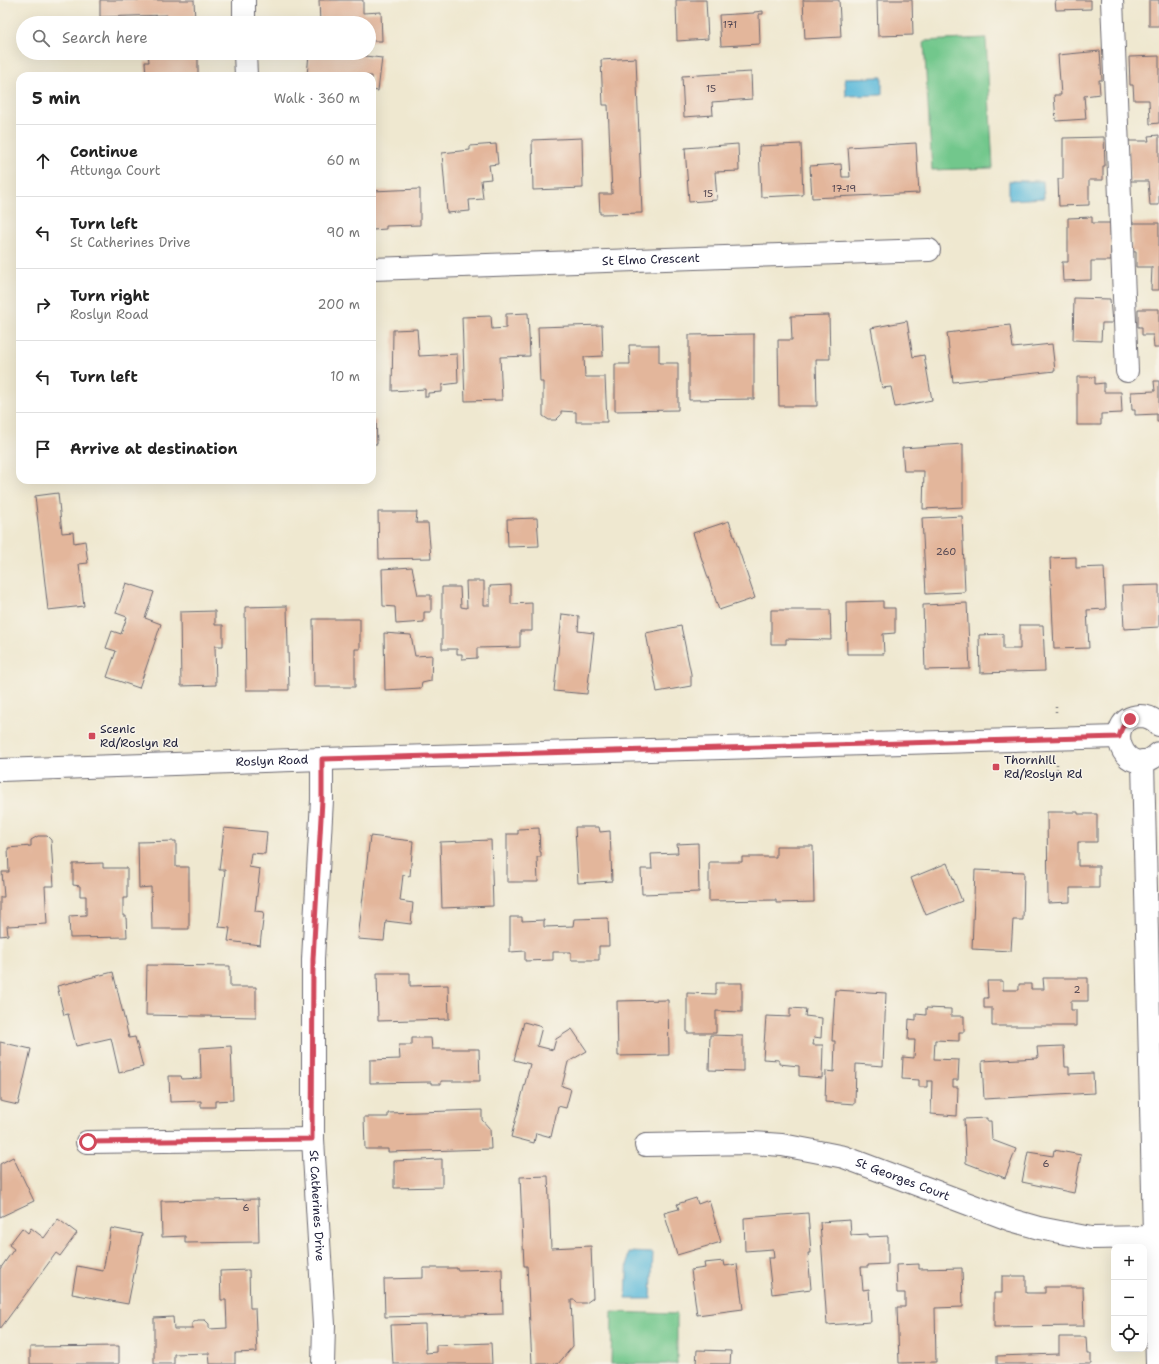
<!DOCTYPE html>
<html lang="en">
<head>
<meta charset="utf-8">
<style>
  :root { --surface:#fff; --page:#f2f2f2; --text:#222; --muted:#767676; --line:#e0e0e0 }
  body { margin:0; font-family:"Shantell Sans",sans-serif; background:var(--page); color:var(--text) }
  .controls { position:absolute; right:12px; bottom:12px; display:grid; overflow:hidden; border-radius:8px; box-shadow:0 4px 16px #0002 }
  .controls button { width:36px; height:36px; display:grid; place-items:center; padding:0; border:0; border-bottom:1px solid var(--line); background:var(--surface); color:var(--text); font:20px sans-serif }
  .stop { position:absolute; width:12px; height:12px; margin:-9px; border:3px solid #d1495b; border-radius:50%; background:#fff }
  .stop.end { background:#d1495b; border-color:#fff; box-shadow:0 1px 4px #0008 }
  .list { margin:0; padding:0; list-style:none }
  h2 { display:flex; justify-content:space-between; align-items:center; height:52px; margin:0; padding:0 16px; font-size:17px }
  h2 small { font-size:13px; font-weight:400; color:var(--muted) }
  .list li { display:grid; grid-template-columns:26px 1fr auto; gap:12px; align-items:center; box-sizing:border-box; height:72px; padding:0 16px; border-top:1px solid var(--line) }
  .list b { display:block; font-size:15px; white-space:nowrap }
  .list p { margin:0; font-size:13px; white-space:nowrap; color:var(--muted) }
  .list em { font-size:13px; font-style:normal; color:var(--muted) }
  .icon { flex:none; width:22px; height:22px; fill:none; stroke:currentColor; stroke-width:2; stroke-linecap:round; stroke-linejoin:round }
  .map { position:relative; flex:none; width:1159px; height:1364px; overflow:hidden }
  .search { position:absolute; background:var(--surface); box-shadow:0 4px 16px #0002; left:16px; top:16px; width:360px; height:44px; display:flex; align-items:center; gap:10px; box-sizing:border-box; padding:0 14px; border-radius:22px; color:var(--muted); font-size:15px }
  .panel { position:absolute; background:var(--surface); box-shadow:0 4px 16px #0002; left:16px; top:72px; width:360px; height:412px; border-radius:12px }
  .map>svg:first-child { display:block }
  .green { fill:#72c78c; stroke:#4a7464 }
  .water { fill:#5cbada; stroke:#3f6e8a }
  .building { fill:#e3b69b }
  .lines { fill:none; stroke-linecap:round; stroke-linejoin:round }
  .minor-casing { stroke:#6a676f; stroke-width:24 }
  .path { stroke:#6a676f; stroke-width:2.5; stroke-dasharray:1 3; stroke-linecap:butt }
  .minor { stroke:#fff; stroke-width:22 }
  .route { stroke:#d1495b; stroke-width:5 }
  .poi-dot { fill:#d1495b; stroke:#f7f3e8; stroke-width:1.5 }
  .labels { text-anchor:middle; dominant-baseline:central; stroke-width:3; stroke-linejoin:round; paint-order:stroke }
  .number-label { font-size:10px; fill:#524753 }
  .street-label { font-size:12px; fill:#22223b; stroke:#f7f3e8 }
  .poi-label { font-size:12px; fill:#22223b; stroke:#f7f3e8; text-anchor:start }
</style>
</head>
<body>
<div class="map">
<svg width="1159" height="1364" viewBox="0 0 1159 1364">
  <rect width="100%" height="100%" fill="#f7f3e8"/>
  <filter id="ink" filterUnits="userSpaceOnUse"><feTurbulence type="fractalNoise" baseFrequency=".025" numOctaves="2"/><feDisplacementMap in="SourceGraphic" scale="8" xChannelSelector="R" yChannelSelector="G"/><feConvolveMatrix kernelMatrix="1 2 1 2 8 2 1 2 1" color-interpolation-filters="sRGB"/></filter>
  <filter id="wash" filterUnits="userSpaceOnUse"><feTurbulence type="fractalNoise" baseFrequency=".012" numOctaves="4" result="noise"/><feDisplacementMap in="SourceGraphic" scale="16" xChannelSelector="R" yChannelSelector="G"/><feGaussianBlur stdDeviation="0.9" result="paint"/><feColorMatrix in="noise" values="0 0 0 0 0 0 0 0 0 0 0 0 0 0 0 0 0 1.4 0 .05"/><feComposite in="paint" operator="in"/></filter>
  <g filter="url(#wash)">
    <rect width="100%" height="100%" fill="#efe8d0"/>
    <!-- green -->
    <g class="green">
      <path d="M986,38L993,168L932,170L924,41Z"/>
      <path d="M612,1312L677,1314V1364H611Z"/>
    </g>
    <!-- water -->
    <g class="water">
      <path d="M882,77V95L846,96L845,78Z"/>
      <path d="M1009,181H1043L1044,198L1009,200Z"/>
      <path d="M628,1252L653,1253L651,1299H626Z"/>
    </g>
    <g id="blocks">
      <!-- building -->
      <g class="building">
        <path d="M100,0H194L195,21H167V15L100,17Z"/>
        <path d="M319,0H363V13L381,12L382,41H369V23H320Z"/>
        <path d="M676,0H706L708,39L677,41Z"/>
        <path d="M803,0H839L841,37L805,39Z"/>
        <path d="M877,0H912L913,35L878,36Z"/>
        <path d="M1055,0H1091V9L1056,10Z"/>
        <rect x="1149" y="0" width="10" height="26"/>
        <path d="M763,11V14H759L760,44L721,46L719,15L754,13V12Z"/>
        <path d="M1100,51L1102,80H1099L1100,94L1084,96L1086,119L1056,121L1054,95H1061L1058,55Z"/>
        <path d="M148,53H198V75H190V76H146L145,62H149Z"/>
        <path d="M309,53H322L348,56V53H353L365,54V56L382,58L378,91L372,90V76H307Z"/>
        <path d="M1159,56V123L1150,124L1149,100H1134L1133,85H1130L1129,57Z"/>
        <path d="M636,58L642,213L600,214L599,194H612L608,105H603L601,60Z"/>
        <path d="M751,72L752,99L712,102L713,115L684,117L682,76Z"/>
        <path d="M1159,135V205H1150L1148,181H1130L1128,141H1149L1148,136Z"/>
        <path d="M1104,137L1105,166H1103V180H1089V205L1059,206L1058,179H1063V138Z"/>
        <path d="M582,138L583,188L533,190L532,140Z"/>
        <path d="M916,143L919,193L812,198L810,166L841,164L842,177H850L848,147Z"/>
        <path d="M496,144L498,164L489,165L491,179L481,180L483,199L469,200L470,211L447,213L442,153L470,150V146Z"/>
        <path d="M738,144L739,171L715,172L717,200L689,202L685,148Z"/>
        <path d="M801,144L803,195L761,197L759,146Z"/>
        <path d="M420,189V225L386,226V229L373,230L372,227V191Z"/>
        <path d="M1092,217V223H1110L1111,261H1091V280L1063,281L1062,262H1068V218Z"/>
        <path d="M1133,223H1159V290H1151L1152,267H1136V252L1128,251L1132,246Z"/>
        <path d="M1074,298L1110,299L1112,323H1102L1101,341L1073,340Z"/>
        <path d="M1138,309H1159V348H1154L1153,335H1142V327H1138Z"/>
        <path d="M528,313L530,356L500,357L502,400L465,401L462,317L491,316L492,329L506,328V314Z"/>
        <path d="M829,315L830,359H816L817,406H779L778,340H792L791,316Z"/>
        <path d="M907,321L913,357L924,355L932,400L895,407L891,387L882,388L871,328Z"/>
        <path d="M602,325L603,356L584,357L585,377H605L607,422H576V412L561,411V415L556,420H549L543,416V382H540L538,327Z"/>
        <path d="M1010,325L1013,348L1052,344L1055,371L953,382L947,333Z"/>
        <path d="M417,329L419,356L457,354L458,383L442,385V392L428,393V397H425V389L392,391L393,330Z"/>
        <path d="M754,334V399L689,400V335Z"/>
        <path d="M629,345H659V363H678V410L615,411V364H630Z"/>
        <path d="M1077,377H1095V384L1104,383V392H1121L1122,413L1101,414V425H1077Z"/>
        <path d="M1154,381H1159V422H1157V414L1135,415V410H1132L1131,392L1155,391Z"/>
        <path d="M372,420H376L377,444H372Z"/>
        <path d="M963,444V507L923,509L924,471H904L902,448Z"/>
        <path d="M58,493L62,533L73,532L74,543L85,541L88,563L79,564L84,606L48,610L35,496Z"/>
        <path d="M378,512H417L416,523H428L431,558L379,559Z"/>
        <path d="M962,516L965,592L926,594L922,518Z"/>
        <path d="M537,518L539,546L508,547L507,519Z"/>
        <path d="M729,521L755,598L719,610L693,533Z"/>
        <path d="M1076,557V568L1104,567L1106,609L1087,610L1089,648L1054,649L1050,558Z"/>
        <path d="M412,567L418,595H431V612H424V622L396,624L395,607L383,606L382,569Z"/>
        <path d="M466,581H484V605H490V586L511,585V604L532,603V631H520V647L477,648V658L462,659V654H457V649H442V587H460L461,607L467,608Z"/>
        <path d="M126,583L154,592L145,618L161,624L139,688L107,677L116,651L106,648L112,631L121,634L127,617L116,613Z"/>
        <path d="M1159,585V627L1124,629L1122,586Z"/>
        <path d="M883,601V608H895V633L883,634L884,654H847L846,602Z"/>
        <path d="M967,603L970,669L925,670L923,605Z"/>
        <path d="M287,606L289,690H246L245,607Z"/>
        <path d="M771,610H830L831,640L786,639V644H771Z"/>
        <path d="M215,611V625H223V646H215L216,685L181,686L180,612Z"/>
        <path d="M562,614L579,616L578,631L594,633L587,694L554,691Z"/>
        <path d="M313,619H360V649H355V687H314Z"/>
        <path d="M1020,625H1043L1045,671L980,673L979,635L1003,634V649H1020Z"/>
        <path d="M681,626L691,674V686L657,692L646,633Z"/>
        <path d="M384,633L411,635L415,656L432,655L431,681L422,683L421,688L385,690Z"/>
        <path d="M1047,812H1078V814H1097V842H1078V866H1099V888H1070V902L1048,903Z"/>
        <path d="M575,827H599L600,832L610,831L612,881L578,883Z"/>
        <path d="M224,828L267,832L265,854L251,853L249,867L260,869L255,911L264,912L260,945L228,941L230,928L219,927L225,870H219Z"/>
        <path d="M539,828L540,852H541V857H537L538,882H507V834H518V829Z"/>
        <path d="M38,836H47L51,840L54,886H45L47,924L7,926L8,935L0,936V897H4L2,872H9L8,848L31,846V840Z"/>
        <path d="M370,836L413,841L410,876L403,875L400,901L413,903L411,924L386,921L384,941L358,939Z"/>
        <path d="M491,840L493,906L442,908L440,842Z"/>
        <path d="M176,841V867H189V929H152L151,887L139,888L138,842Z"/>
        <path d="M698,843L699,892L642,894L641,869H652L651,854L678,853L677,844Z"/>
        <path d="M776,846H813L814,902L776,903V900L709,901V862H742V857H776Z"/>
        <path d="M103,863V868H127V898H123V916H126L127,937L70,938L69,916L86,915V896H80V886L73,885V864Z"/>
        <path d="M947,863L962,901L926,915L911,878Z"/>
        <path d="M975,870L1024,872L1023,920H1013L1011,951L972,949Z"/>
        <path d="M510,917H522V921L544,920V927L573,926L574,919L608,918L609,946H599V960H571V952H553V960L525,961V951L510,952Z"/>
        <path d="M147,965L230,966V987H256V1017L146,1015Z"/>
        <path d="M113,972L129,1038L135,1037L143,1067L119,1073L111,1038L76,1046L68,1014L64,1015L57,986Z"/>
        <path d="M377,973H410V986L448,985L449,1019L378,1021Z"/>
        <path d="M1043,978H1088V1001H1071V1010H1076V1026H992V1008H984V998H988L987,981H1003V990H1019V984H1031V989H1044Z"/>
        <path d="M716,983H742V1012L716,1011V1033H687V993L716,994Z"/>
        <path d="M835,990L886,993L883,1066L856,1064L855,1104L825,1102L826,1071L834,1072L835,1041H832Z"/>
        <path d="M668,1000L669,1055L618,1056L617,1001Z"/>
        <path d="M790,1008L806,1009L805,1016L822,1018L821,1038L814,1037L813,1045H823L822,1078L799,1076V1066L779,1064V1060L763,1059L766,1016L790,1017Z"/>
        <path d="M926,1008L951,1009V1016H964V1032H959V1041L935,1040L934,1059L959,1060L958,1080H953V1087H958L957,1116L931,1114L932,1081H927V1087H919V1080L902,1079L903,1057L914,1058L915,1040H908L909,1019L916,1020V1014L926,1015Z"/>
        <path d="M524,1022L542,1027L537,1046L553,1050L556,1039L572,1029L587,1051L568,1062L562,1086L571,1089L566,1108L558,1106L551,1137L536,1133L534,1143L511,1137L530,1064L514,1060Z"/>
        <path d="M710,1035L743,1036V1071L709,1070Z"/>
        <path d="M412,1038H431L432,1049H479L480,1081H441V1084H431V1082L370,1083V1060L400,1059L399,1045H412Z"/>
        <path d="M0,1042L31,1049L18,1105L0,1101Z"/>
        <path d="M231,1046L233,1100L215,1101V1107H201V1101L170,1102L169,1076H181L182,1079L201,1078L200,1048Z"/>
        <path d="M1064,1046L1065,1067H1069V1074L1093,1073L1094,1093L984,1099L982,1061L1038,1058L1037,1047Z"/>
        <path d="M482,1110V1120L490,1129L491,1149L388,1152V1149H365L364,1117H388V1113Z"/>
        <path d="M987,1118V1121H991L992,1140L1016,1149L1005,1178L966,1163L964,1119Z"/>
        <path d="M1054,1150L1081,1155L1074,1193L1022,1182L1028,1152L1053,1156Z"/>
        <path d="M13,1157L34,1201L0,1217V1164Z"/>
        <path d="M442,1159V1187L394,1188V1161Z"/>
        <path d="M548,1176L551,1248L591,1246L593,1298L586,1303H577L575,1300H571L573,1346L558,1364H532L527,1266H524L520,1177Z"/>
        <path d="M696,1198L698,1204L709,1200L721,1242L677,1255L664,1213L679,1209L677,1204Z"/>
        <path d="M258,1199L259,1242L185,1243V1236L162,1237L161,1201Z"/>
        <path d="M808,1213L811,1253H808L811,1289L772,1294L768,1258H774L773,1249L745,1251L744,1218Z"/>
        <path d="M58,1219L77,1233L60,1256L56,1253L0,1329V1269L14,1249L9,1245L22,1228L28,1233L31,1228L44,1238Z"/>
        <path d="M850,1220L851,1235L868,1234V1237L888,1236V1264L868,1265V1267H861L863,1290L869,1289L871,1322L827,1325L820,1222Z"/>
        <path d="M111,1228L142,1234L128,1304L72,1294L77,1266L103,1271Z"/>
        <path d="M724,1261L725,1266L737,1264L743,1309L697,1315L691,1270L705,1268L704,1263Z"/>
        <path d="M919,1264V1269L962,1268L963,1307L935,1308L936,1362L899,1363L897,1307H905V1293H897L896,1265Z"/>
        <path d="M423,1268H457V1270L502,1269L503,1314L385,1317L384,1279L423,1278Z"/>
        <path d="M249,1270L250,1308H255L257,1352L235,1353V1364H210L209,1353L174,1354V1364H154V1318L173,1317L174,1329H192V1323L198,1320H205L209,1324V1329L227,1328L226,1300H221L220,1271Z"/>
        <path d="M1002,1276H1026V1293H1045V1287H1083L1084,1326L994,1327V1293H1002Z"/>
        <path d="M425,1324L426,1353L436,1352V1345L491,1343L492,1364H393L391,1325Z"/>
        <path d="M1059,1337H1086L1087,1354H1091V1364H997V1356L1059,1354Z"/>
        <path d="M119,1346V1364H30V1347Z"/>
        <path d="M697,1350L731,1351L730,1364H696Z"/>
      </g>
    </g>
  </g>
  <g filter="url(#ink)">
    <use href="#blocks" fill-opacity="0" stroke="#6a676f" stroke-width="1"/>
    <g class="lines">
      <defs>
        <g id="minor">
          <path d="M244,0V23"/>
          <path d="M1112,0L1127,371"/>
          <path d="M245,53L246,76"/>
          <path id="s1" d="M372,269L929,250"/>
          <path d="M1159,725C1154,719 1148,716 1140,716C1100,718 1124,785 1159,753"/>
          <path id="s2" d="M322,759V800L313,959V1139L324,1325L323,1364"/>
          <path d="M1143,761L1157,1364"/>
          <path id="s3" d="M0,770L322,759L1119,737"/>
          <path d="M87,1142L313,1139"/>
          <path id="s4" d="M646,1145L752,1143L782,1145L814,1151L844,1157L1011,1220L1039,1228L1091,1238L1155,1237"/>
        </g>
      </defs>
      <!-- minor casing -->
      <use href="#minor" class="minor-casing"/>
      <!-- path -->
      <g class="path">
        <path d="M1056,707V713"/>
        <path d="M1057,764V776"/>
      </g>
      <!-- minor -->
      <use href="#minor" class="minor"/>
    </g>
  </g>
  <g class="lines" filter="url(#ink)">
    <!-- route -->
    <path class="route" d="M88,1142L312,1139L313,959L322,800V759L1119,737C1121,729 1123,724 1130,719"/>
  </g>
  <!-- markers -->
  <g class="poi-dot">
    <rect x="88" y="732" width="8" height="8" rx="2"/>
    <rect x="992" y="763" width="8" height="8" rx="2"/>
  </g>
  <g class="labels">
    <!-- number labels -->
    <g class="number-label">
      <text x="730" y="24">171</text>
      <text x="711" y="88">15</text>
      <text x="844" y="188">17-19</text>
      <text x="708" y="193">15</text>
      <text x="946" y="551">260</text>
      <text x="1077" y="989">2</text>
      <text x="1046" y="1163">6</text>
      <text x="246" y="1207">6</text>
    </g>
    <!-- street labels -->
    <g class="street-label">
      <text stroke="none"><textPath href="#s1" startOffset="279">St Elmo Crescent</textPath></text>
      <text stroke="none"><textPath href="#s3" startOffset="272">Roslyn Road</textPath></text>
      <text stroke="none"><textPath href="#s4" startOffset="262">St Georges Court</textPath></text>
      <text stroke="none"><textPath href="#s2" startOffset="447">St Catherines Drive</textPath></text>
    </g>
    <!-- poi labels -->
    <g class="poi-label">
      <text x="100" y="729">Scenic<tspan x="100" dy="14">Rd/Roslyn Rd</tspan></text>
      <text x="1004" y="760">Thornhill<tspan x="1004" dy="14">Rd/Roslyn Rd</tspan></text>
    </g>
  </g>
</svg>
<div class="controls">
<button>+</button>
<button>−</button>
<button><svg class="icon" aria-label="locate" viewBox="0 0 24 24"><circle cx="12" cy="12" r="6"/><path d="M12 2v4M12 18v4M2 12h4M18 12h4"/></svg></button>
</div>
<div class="stop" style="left:88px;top:1142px"></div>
<div class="stop end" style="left:1130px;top:719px"></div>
<div class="search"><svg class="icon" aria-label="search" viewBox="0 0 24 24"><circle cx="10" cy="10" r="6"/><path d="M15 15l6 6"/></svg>Search here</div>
<section class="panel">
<h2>5 min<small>Walk · 360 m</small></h2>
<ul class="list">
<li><svg class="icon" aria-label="ahead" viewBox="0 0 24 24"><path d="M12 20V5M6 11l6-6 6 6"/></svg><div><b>Continue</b><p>Attunga Court</p></div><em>60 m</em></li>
<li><svg class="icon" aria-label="left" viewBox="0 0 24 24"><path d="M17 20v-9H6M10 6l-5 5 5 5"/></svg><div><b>Turn left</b><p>St Catherines Drive</p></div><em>90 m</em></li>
<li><svg class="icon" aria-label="right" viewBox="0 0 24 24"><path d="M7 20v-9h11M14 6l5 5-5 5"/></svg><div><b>Turn right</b><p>Roslyn Road</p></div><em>200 m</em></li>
<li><svg class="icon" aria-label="left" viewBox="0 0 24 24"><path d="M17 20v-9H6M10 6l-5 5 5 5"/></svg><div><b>Turn left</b></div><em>10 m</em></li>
<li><svg class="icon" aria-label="arrive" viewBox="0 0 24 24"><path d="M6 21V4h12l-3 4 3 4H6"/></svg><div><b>Arrive at destination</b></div></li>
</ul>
</section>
</div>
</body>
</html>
